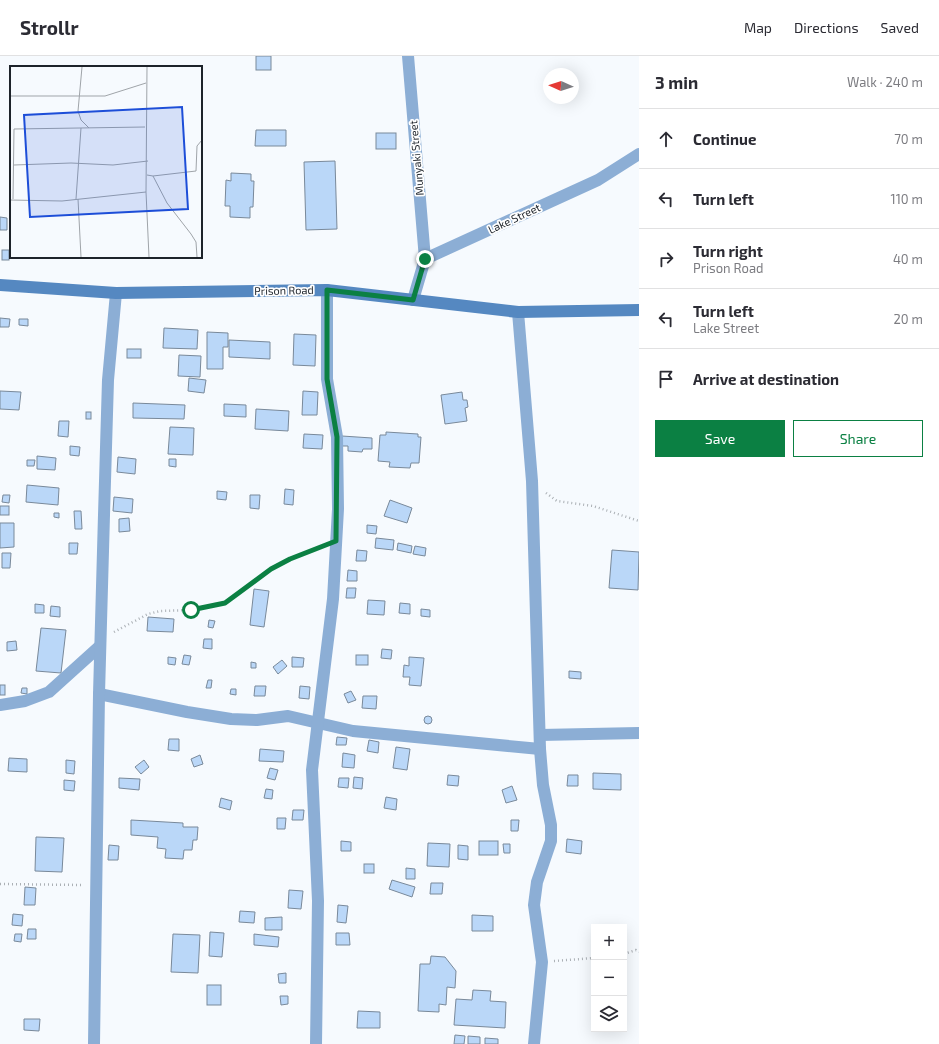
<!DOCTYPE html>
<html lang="en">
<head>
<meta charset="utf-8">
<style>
  :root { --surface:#fff; --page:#f2f2f3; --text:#2b2b33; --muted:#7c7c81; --line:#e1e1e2; --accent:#0b8043 }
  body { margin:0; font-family:"Exo 2",sans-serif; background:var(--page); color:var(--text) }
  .controls { position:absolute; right:12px; bottom:12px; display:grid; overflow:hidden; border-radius:0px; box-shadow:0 4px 16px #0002 }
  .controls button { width:36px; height:36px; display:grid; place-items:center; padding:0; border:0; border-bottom:1px solid var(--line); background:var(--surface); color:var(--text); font:20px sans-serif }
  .compass { position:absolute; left:543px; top:12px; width:36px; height:36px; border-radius:50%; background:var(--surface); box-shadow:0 4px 16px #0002; rotate:273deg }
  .stop { position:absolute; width:12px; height:12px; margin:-9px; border:3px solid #0b8043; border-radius:50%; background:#fff }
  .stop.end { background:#0b8043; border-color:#fff; box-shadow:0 1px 4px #0008 }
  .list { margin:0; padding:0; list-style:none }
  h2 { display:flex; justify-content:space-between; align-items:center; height:52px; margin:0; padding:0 16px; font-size:17px }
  h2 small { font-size:13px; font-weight:400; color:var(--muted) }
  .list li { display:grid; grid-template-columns:26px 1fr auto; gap:12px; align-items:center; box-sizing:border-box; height:60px; padding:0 16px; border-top:1px solid var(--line) }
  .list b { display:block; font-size:15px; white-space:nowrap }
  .list p { margin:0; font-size:13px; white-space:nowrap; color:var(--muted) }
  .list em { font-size:13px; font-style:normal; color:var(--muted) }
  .actions { display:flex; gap:8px; padding:12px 16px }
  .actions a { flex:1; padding:9px 0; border:1px solid var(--accent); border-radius:0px; text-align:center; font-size:14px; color:var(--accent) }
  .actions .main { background:var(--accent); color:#fff }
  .icon { flex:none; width:22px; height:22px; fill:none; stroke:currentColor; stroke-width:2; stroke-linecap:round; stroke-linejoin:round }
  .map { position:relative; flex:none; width:639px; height:988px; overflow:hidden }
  header { display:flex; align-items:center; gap:24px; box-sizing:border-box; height:56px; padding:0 20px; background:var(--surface); border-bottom:1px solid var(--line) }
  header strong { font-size:19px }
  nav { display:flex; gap:22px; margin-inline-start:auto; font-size:14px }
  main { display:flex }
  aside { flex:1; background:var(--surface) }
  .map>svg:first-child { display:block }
  .building { fill:#bad7f8; stroke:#79899a }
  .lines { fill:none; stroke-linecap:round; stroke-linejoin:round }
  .path { stroke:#abb0b5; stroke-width:2.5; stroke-dasharray:1 3; stroke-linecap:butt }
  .street { stroke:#8caed5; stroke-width:12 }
  .secondary { stroke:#5588c1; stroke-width:12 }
  .route { stroke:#0b8043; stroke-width:5 }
  .labels { text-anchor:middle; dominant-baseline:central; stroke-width:3.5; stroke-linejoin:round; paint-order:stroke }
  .street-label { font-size:11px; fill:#1d232a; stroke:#fff }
  .inset-road { fill:none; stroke:#9fa4a9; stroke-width:1 }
  .view { fill:#1d4ed8; fill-opacity:0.15; stroke:#1d4ed8; stroke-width:2 }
  .inset-edge { fill:none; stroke:#1d232a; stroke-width:2 }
</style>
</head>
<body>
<header>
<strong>Strollr</strong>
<nav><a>Map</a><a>Directions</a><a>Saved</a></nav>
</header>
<main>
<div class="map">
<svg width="639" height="988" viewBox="0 0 639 988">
  <rect width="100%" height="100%" fill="#f6fafe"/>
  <!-- building -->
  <g class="building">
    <rect x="256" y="0" width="15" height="14"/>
    <path d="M256,74H286V90H255Z"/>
    <rect x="376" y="77" width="20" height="16"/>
    <path d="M335,105L337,173L306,174L304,106Z"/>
    <path d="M231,117L251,118V125H254L253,151H250V162L230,161V150H225L226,124L231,125Z"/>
    <path d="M0,161L7,162V174H0Z"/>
    <rect x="2" y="194" width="7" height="10"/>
    <path d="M0,262L10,263L9,271H0Z"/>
    <path d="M19,263H28V270L19,269Z"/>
    <path d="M164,272L198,274L197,293L163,292Z"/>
    <path d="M207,276L228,277V291H223V313H207Z"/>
    <path d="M294,278L316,279L315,310L293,309Z"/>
    <path d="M229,284L270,286V303L229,301Z"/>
    <rect x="127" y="293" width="14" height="9"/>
    <path d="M179,299L201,300L200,321L178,320Z"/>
    <path d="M189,322L206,324L204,337L188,335Z"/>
    <path d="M0,335L21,336L19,354L0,353Z"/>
    <path d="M303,335L318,336L317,359H302Z"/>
    <path d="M462,336L463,344H467L468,351L465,352L467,365L445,368L441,339Z"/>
    <path d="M133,347L185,349L184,363L133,362Z"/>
    <path d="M224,348L246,349V361L224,360Z"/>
    <path d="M256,353L289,355L288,375L255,373Z"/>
    <rect x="86" y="356" width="5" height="7"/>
    <path d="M59,365H69L68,381L58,380Z"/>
    <path d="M170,371L194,372L193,399L168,398Z"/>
    <path d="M386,376L418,378V381H421L419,407H411L410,412L389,411L390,406L378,405L380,379H386Z"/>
    <path d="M304,378L323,379L322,393L303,392Z"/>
    <path d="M342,380L372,382V393H363L362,396L348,395V390H341Z"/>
    <path d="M70,390L80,391L79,400L70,399Z"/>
    <path d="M37,400L56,402L55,414L37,413Z"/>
    <path d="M118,401L136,403L135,418L117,416Z"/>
    <path d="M169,403H176V411L169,410Z"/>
    <path d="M27,404H35L34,410H27Z"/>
    <path d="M27,429L59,432L58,449L26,446Z"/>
    <path d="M285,433L294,434L293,449L284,448Z"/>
    <path d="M217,435L227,436L226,444L217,443Z"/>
    <path d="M3,439H10L9,447L2,446Z"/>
    <path d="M250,439H260L259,453L250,452Z"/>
    <path d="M114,441L133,443L132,457L113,455Z"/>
    <path d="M390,444L412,452L407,467L384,460Z"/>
    <rect x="0" y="450" width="9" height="9"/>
    <path d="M74,455H81L82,473H75Z"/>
    <path d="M54,457H59V462L54,461Z"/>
    <path d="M129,462L130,475L119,476V463Z"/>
    <path d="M0,467H14V491L0,492Z"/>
    <path d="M367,469L377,470L376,478L367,477Z"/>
    <path d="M376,482L394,484L393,494L375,492Z"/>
    <path d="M69,487H78L77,498H69Z"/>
    <path d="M398,487L412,490L411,497L397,494Z"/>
    <path d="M415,490L426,492L425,500L413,498Z"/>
    <path d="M357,494L367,495L366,505H356Z"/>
    <path d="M612,494L639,496L638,534L609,532Z"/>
    <path d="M2,497H11L10,512H2Z"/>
    <path d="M348,514L357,515V525H347Z"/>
    <path d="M347,532H356L355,542H346Z"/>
    <path d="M254,533L269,535L264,571L250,569Z"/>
    <path d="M368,544L385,545L384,559L367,558Z"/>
    <path d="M400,547L410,548V558L399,557Z"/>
    <path d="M35,548L44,549V557H35Z"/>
    <path d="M51,550L60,551V561L50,560Z"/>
    <path d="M421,553L430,554V561L421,560Z"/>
    <path d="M148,561L174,563L173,576L147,575Z"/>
    <path d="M209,564L215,565L213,572L208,571Z"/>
    <path d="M41,572L66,574L61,617L36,615Z"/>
    <path d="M204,583H212V593L203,592Z"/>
    <path d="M16,585L17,594L7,595V586Z"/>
    <path d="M382,593L392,594L391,603L381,602Z"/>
    <path d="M184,599L191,600L189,609L182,608Z"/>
    <rect x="356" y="599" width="12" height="10"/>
    <path d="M168,601L176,602L175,609L168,608Z"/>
    <path d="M292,601L304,602L303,611H292Z"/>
    <path d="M409,601L424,602L421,630L409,629L410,621H403L404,609L409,610Z"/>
    <path d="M282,604L287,610L278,618L273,611Z"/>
    <path d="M251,606L256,607V612H251Z"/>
    <path d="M569,615L581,616V623L569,622Z"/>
    <path d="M208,624H212L211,632H206Z"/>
    <rect x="0" y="629" width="5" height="10"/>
    <path d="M255,630H266L265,640H254Z"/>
    <path d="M300,630L310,631L309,643L299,642Z"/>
    <path d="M22,632H27V638L21,637Z"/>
    <path d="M231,633H236V639L230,638Z"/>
    <path d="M351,635L356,644L348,647L344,638Z"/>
    <path d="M363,640H377L376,653L362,652Z"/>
    <circle cx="428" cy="664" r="4"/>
    <path d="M337,681L347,682L346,689H336Z"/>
    <path d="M169,683H179V695L168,694Z"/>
    <path d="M369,684L379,686L378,697L367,695Z"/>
    <path d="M396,691L410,693L407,714L393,712Z"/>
    <path d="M260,693L284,695L283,706L259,705Z"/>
    <path d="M343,697L355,699L354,712L342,711Z"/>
    <path d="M200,699L203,708L194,711L191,703Z"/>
    <path d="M9,702L27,703V716L8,715Z"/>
    <path d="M66,704L75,705L74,718L66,717Z"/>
    <path d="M144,704L149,711L141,718L135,711Z"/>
    <path d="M270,712L278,714L275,724L267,722Z"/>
    <path d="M593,717L621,718V734L593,733Z"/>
    <path d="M448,719L459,720L458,730L447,729Z"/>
    <path d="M568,719H578V730H567Z"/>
    <path d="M354,721L363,722L362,733L353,732Z"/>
    <path d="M119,722L140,723L139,734L119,732Z"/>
    <path d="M339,722H349L348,732L338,731Z"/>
    <path d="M64,724L75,725L74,735L64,734Z"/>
    <path d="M512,730L517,744L506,747L502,734Z"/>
    <path d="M266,733L273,734L272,743L264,742Z"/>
    <path d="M386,741L397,743L396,754L384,752Z"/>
    <path d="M221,742L232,745L230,754L219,751Z"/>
    <path d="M293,754H304L303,764H292Z"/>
    <path d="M277,762H286L285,773H277Z"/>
    <path d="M131,764L183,767V771H198L197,784H193L192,794H184L183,803L165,802L166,793L157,792L158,781L131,779Z"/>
    <path d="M511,764H519L518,775H511Z"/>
    <path d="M36,781L64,782L62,816L35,815Z"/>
    <path d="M567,783L582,785L581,798L566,796Z"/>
    <path d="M341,785L351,786V795H341Z"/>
    <rect x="479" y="785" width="19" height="14"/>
    <path d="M428,787L450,788L449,811L427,810Z"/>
    <path d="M503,788H510V797H504Z"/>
    <path d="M109,789L119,790L118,804H108Z"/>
    <path d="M458,789L468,790V804L458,803Z"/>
    <rect x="364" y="808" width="10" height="9"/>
    <path d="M406,812L415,813V823H406Z"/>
    <path d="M392,824L415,831L412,841L389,833Z"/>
    <path d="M431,827H443L442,838H430Z"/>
    <path d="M25,831L36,832L35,849H24Z"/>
    <path d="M289,834L303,835L301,853L288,852Z"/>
    <path d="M338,849L348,850L346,867L337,866Z"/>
    <path d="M240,855L255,856L254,867L239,866Z"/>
    <path d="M13,858L23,859L22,870L12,869Z"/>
    <path d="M472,859L493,860V875H472Z"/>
    <path d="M282,861V874H265V862Z"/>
    <path d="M28,873H36V883H27Z"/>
    <path d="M210,876L224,877L222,901L209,900Z"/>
    <path d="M336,877H349L350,889H336Z"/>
    <path d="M15,878H22L21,886L14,885Z"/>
    <path d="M173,878L200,879L198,917L171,916Z"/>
    <path d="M254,878L279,881L278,891L254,889Z"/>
    <path d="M431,900L445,901L456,915L455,932L447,931L446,949L439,948V956L418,955L420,908H430Z"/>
    <path d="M286,917V927H279L278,918Z"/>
    <rect x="207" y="929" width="14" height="20"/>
    <path d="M473,934L491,935L490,945L506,946L505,972L454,969L456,943L472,944Z"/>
    <path d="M280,940H288V948L281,949Z"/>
    <path d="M358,955L380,956V972H357Z"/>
    <path d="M24,963H40L39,975L24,974Z"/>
    <path d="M455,979L465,980L464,988H454Z"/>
    <path d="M468,980L480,981V988H468Z"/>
    <path d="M485,982L498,983V988H485Z"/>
  </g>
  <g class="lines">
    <!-- path -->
    <g class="path">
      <path d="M546,437L557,445L593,450L639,465"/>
      <path d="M114,576L148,558L160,555L191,554L225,547L271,513L290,503L323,490"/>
      <path d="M0,828L83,829"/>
      <path d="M624,898L636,894L639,896"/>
      <path d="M554,905L594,902"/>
    </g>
    <!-- street -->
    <g class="street">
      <path d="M408,0L425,203"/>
      <path d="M413,244L425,203L598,124L639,98"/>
      <path d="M518,256L532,425L540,693L543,729L551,769V785L537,826L534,849L542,906L534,988"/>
      <path d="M99,638L187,656L231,663L257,664L288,660L353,675L540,693"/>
      <path d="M0,649L25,645L49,636L100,590"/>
      <path d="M540,679L639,677"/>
      <path d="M94,988L99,638L104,459L108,324L116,237"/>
      <path d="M316,988L318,845L312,714L333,543L338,453L337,381L327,323V234"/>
    </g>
    <!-- secondary -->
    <path class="secondary" d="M0,229L116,237L327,234L518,256L639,254"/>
  </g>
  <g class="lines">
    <!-- route -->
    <path class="route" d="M191,554L225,547L271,513L290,503L336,485L337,381L327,323V234L413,244L425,203"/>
  </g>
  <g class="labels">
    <!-- street labels -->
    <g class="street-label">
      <text transform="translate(416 102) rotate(-95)">Munyaki Street</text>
      <text transform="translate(514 162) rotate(-25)">Lake Street</text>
      <text transform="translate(284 234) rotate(-1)">Prison Road</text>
    </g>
  </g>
  <!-- overview -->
  <g transform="translate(10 10)">
    <rect width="192" height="192" fill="#f6fafe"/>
    <path class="inset-road" d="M72,1L68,45L71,54L79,62M137,1L136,126L139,191M0,30H95L136,17M4,99L61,97L103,99L138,95M137,109L143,110L157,137L181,168L186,176L187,191M143,110L186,105L187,80L192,74M3,133L4,63L135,61M66,133L71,62M68,133L71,191M0,134L52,135L136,126"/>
    <path class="view" d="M172,41L178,143L20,151L14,49Z"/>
    <rect width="192" height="192" class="inset-edge"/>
  </g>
</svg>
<div class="controls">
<button>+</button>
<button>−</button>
<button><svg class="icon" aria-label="layers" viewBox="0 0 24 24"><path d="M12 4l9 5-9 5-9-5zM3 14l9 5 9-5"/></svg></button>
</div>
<svg class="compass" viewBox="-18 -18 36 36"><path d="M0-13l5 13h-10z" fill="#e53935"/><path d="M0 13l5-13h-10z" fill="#7c7c81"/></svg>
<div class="stop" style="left:191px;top:554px"></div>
<div class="stop end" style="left:425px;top:203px"></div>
</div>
<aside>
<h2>3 min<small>Walk · 240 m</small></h2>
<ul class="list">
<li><svg class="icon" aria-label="ahead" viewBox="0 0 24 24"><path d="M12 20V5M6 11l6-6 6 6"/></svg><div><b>Continue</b></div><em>70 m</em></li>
<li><svg class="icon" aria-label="left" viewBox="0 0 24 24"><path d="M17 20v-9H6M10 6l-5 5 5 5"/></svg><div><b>Turn left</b></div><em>110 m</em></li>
<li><svg class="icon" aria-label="right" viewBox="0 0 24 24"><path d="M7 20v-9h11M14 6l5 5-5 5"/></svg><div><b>Turn right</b><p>Prison Road</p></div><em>40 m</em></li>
<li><svg class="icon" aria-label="left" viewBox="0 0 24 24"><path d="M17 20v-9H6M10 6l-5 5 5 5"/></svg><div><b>Turn left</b><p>Lake Street</p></div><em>20 m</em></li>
<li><svg class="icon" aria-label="arrive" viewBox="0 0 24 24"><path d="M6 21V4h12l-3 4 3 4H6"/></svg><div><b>Arrive at destination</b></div></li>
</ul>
<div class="actions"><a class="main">Save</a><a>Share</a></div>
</aside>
</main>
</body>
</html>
